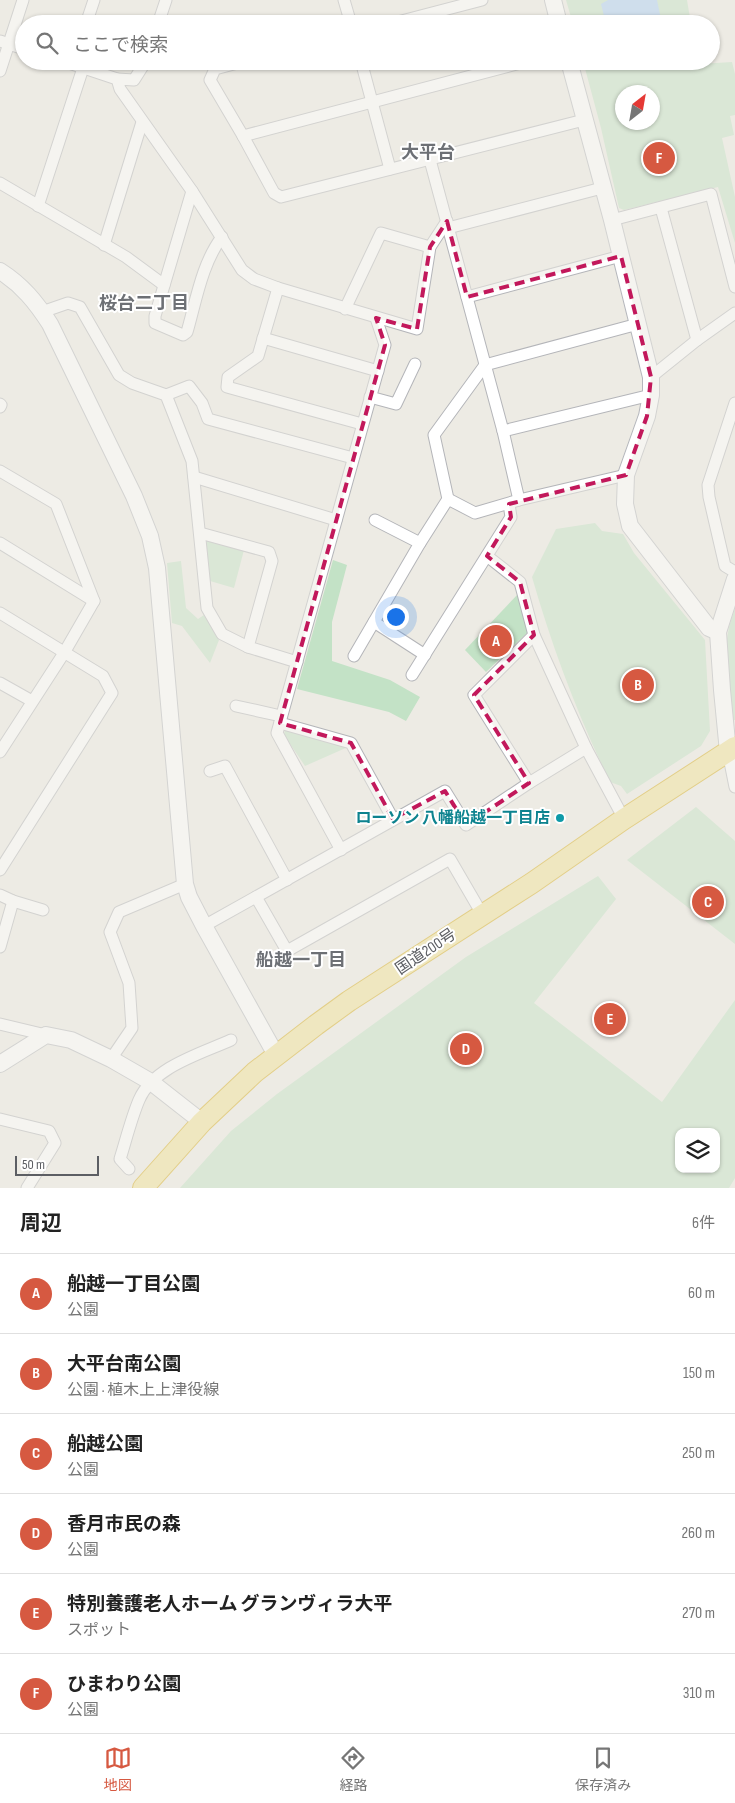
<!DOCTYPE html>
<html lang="ja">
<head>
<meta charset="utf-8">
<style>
  :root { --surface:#fff; --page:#f6f6f6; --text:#222; --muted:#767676; --line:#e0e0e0; --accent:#d65941 }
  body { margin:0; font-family:"Sofia Sans Condensed","Noto Sans JP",sans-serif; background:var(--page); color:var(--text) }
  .controls { position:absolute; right:15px; bottom:15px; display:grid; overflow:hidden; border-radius:10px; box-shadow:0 1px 4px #0004 }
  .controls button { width:45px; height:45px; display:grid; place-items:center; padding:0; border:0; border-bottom:1px solid var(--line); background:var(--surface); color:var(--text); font:25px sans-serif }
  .compass { position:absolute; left:615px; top:85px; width:45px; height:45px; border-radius:50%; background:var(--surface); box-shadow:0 1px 4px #0004; rotate:31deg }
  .scale { position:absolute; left:15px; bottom:12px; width:84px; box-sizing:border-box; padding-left:5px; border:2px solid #5c5e63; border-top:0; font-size:14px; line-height:18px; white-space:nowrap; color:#5c5e63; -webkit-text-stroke:4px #fff; paint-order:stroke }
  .you { position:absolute; left:395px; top:616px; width:18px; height:18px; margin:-12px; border:4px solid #fff; border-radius:50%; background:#1a73e8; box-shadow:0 0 0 8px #1a73e833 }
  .badge { display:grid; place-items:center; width:32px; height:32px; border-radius:50%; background:var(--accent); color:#fff; font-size:16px; font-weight:700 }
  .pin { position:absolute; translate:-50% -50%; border:2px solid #fff; box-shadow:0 1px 5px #0006 }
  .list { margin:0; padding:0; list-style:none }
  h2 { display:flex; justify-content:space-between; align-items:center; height:65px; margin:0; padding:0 20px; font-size:21px }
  h2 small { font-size:16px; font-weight:400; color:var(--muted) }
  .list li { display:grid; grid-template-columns:32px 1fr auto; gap:15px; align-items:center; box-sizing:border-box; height:80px; padding:0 20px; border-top:1px solid var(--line) }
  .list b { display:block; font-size:19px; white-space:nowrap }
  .list p { margin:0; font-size:16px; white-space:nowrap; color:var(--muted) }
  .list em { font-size:16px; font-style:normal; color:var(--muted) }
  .icon { flex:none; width:28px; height:28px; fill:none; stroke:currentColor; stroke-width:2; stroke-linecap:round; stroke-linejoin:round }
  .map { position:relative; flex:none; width:735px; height:1188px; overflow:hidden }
  .search { position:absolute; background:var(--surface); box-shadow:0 1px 4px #0004; left:15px; right:15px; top:15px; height:55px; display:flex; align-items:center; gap:12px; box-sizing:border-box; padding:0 18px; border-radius:28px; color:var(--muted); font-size:19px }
  .sheet { height:545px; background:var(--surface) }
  nav { display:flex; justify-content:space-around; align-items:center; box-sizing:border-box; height:70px; border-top:1px solid var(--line); background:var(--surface); font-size:14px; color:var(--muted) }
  nav a { display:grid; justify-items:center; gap:2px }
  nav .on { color:var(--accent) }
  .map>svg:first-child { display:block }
  .green { fill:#c3e2c6; fill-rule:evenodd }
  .water { fill:#abcff5 }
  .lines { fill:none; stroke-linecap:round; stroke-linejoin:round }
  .street-casing { stroke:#b4b5b9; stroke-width:13 }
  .secondary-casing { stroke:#b5b7bc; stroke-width:18 }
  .highway-casing { stroke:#d7ac19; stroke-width:22 }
  .street { stroke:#fff; stroke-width:11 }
  .secondary { stroke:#fff; stroke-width:16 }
  .highway { stroke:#f1e296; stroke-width:20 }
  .marked { fill:none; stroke:#c2185b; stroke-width:4; stroke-dasharray:10 6; stroke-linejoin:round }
  .culture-dot { fill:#0f9aa8; stroke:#fff; stroke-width:2 }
  .labels { text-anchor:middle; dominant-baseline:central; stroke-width:4; stroke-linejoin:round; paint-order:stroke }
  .culture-label { font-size:16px; font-weight:bold; fill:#0d838f; stroke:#fff; text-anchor:end }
  .street-label { font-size:16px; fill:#5c5e63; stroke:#fff }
  .neighbourhood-label { font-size:18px; font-weight:bold; fill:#6d7075; stroke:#fff }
</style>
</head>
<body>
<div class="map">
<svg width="735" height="1188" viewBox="0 0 735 1188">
  <rect width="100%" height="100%" fill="#edebe4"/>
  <!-- green -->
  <g class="green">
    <path d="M566,0H687L691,24H573Z"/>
    <path d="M583,61H699L700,64L732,62L735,74V115L730,116L734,135L722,138L735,197V243L718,187L624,210L619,208L601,128ZM622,92H652V122H622Z"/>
    <path d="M595,523L602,531L623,534L634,553L705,640L710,731L701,746L627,794L621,786L610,782C578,716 552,647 532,577L556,529Z"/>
    <path d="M206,539L244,550L234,588L210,581Z"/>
    <path d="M333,560L347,565L332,622V661L390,680L420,697L406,721L389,712L297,689Z"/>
    <path d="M181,561L186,608L198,619L204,615L219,640L210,663L182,626L172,623L167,563Z"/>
    <path d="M518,594L528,632L486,672L465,650Z"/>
    <path d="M735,608V720H730L725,650L729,627Z"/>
    <path d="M285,729L348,747L305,766L284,735Z"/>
    <path d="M696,807L735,841V944L627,860Z"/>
    <path d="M598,876L616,899L534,1003L662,1102L735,1000V1178L729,1188H180L231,1131L277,1094L466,957ZM679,1132H716V1169H679Z"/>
  </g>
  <!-- water -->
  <path class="water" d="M608,0H657L662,24H606L601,4Z"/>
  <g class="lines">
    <defs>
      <g id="street">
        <path d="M344,0L351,24"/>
        <path d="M86,24L94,0"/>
        <path d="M158,24L166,0"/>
        <path d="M390,24L482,0"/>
        <path d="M0,41L24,49"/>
        <path d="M63,61L117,79L120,89L192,191L242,270L254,279L278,288L417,329L430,247L447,221"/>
        <path d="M245,61L215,69L210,80L243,136L274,193L281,197L584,120"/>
        <path d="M361,61L390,169"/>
        <path d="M0,71L23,0"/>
        <path d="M117,79L134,80L146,61"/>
        <path d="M243,136L528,61"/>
        <path d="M430,160L503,431L519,500"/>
        <path d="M0,183L126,257L164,285"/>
        <path d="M192,191L155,316V323L183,335L187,332C196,301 202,263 222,237"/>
        <path d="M38,206L83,68"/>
        <path d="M661,208L697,340"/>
        <path d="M612,220L711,194L735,287"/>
        <path d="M448,228L602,188"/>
        <path d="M104,245L142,122"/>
        <path d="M278,288L258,356L228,377L227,387L362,424"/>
        <path d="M467,297L621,256"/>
        <path d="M345,309L381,233L430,247"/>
        <path d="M42,312L68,303L80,307L119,375L132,383L166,395L192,461L207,608L222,634L248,647L297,662"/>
        <path d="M263,338L378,371"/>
        <path d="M651,377L697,340L735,313"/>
        <path d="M166,395L189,386L202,403L208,419L353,458"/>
        <path d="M370,397L396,404L415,364"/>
        <path d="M735,403L708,485L709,497L725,566L735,572"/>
        <path d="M0,404L1,405L0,407"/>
        <path d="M503,431L651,395"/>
        <path d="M0,471L56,504L94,601L64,653L0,752"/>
        <path d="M194,477L336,520"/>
        <path d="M448,499L475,513L519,500L626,475"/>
        <path d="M375,520L420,543"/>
        <path d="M200,533L269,552L272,561L248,647"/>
        <path d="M0,543L94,601"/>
        <path d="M487,556L520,582L534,635L586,748L624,819"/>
        <path d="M0,613L103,676L112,693L0,870"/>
        <path d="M374,622L425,655"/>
        <path d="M354,656L420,543L448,499L434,435L485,365L638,324"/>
        <path d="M412,675L511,517L509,504"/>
        <path d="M0,683L32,701"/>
        <path d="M236,706L281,716"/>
        <path d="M280,723L351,743L393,819"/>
        <path d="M728,752L735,787"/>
        <path d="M210,771L225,766L287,880"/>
        <path d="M529,783L474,695L534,635"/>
        <path d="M341,850L277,733L385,345L376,318"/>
        <path d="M0,895L13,901L43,910"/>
        <path d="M256,897L287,951L450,859L482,914"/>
        <path d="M204,926L445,791L466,825L529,783L586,748"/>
        <path d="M0,947L13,901"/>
        <path d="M0,1024L46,1035"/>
        <path d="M111,1059L132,1028L129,983L110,932L119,912L185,884"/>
        <path d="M0,1119L49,1131L55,1143L27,1188"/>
        <path d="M129,1169L120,1159C126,1140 131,1119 139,1100C153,1067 200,1054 231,1040"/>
      </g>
      <g id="secondary">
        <path d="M553,0L559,24"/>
        <path d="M569,61L612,220L651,377V395L647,416L626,475L625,504L630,526L709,628L718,632"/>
        <path d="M0,271C22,285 36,302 50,324L134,496L150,536L157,568L185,884L189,897L204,926L276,1055"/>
        <path d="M728,752L722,690L718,632L735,579"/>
        <path d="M0,1064L46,1035L71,1040L111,1059L151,1082L202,1122"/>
      </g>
      <path id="highway" d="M143,1188L202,1122L255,1072L316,1025L349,1001L532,883L624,819L735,747"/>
    </defs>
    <!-- street casing -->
    <use href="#street" class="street-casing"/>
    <!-- secondary casing -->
    <use href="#secondary" class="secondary-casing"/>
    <!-- highway casing -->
    <use href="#highway" class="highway-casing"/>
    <!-- street -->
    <use href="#street" class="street"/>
    <!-- secondary -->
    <use href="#secondary" class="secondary"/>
    <!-- highway -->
    <use href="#highway" class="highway"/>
  </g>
  <!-- marked area -->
  <path d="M0 0H735V1188H0ZM447,221L467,297L621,256L651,377L647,416L626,475L509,504L511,517L487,556L520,582L534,635L474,695L529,783L466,825L445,791L393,819L351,743L280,723L385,345L376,318L417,329L430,247Z" fill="#edebe4" fill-opacity=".55" fill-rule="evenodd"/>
  <path class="marked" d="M447,221L467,297L621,256L651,377L647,416L626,475L509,504L511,517L487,556L520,582L534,635L474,695L529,783L466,825L445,791L393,819L351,743L280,723L385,345L376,318L417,329L430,247Z"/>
  <!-- markers -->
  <circle class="culture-dot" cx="560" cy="818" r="5"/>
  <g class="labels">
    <!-- culture labels -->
    <g class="culture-label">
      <text x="550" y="818">ローソン 八幡船越一丁目店</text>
    </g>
    <!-- street labels -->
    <g class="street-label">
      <text transform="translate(426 952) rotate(-34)">国道200号</text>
    </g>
    <!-- neighbourhood labels -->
    <g class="neighbourhood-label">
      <text x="428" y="152">大平台</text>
      <text x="144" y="303">桜台二丁目</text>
      <text x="301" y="960">船越一丁目</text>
    </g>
  </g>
</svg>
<div class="controls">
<button><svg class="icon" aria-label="layers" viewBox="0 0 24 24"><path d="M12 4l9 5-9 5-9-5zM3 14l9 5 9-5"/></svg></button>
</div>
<svg class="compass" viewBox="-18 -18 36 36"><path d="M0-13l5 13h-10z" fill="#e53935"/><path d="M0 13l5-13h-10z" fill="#767676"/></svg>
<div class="scale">50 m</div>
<div class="you"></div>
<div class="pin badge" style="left:496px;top:641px">A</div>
<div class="pin badge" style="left:638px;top:685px">B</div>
<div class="pin badge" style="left:708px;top:902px">C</div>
<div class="pin badge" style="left:466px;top:1049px">D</div>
<div class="pin badge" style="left:610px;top:1019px">E</div>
<div class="pin badge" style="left:659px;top:158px">F</div>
<div class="search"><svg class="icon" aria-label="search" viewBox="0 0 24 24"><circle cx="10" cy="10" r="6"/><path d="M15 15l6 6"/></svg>ここで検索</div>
</div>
<section class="sheet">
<h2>周辺<small>6件</small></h2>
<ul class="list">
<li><span class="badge">A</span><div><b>船越一丁目公園</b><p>公園</p></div><em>60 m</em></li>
<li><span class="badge">B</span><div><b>大平台南公園</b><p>公園 · 植木上上津役線</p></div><em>150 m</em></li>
<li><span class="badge">C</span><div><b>船越公園</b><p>公園</p></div><em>250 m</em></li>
<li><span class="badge">D</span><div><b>香月市民の森</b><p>公園</p></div><em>260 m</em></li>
<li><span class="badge">E</span><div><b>特別養護老人ホーム グランヴィラ大平</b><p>スポット</p></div><em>270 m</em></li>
<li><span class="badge">F</span><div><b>ひまわり公園</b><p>公園</p></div><em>310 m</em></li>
</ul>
</section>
<nav>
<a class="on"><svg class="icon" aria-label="map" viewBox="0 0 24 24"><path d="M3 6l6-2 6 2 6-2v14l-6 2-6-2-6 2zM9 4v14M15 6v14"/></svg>地図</a>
<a><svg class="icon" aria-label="directions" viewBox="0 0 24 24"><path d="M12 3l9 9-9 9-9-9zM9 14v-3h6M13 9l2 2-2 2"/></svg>経路</a>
<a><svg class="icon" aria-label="saved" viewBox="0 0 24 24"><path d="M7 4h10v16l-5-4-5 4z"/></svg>保存済み</a>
</nav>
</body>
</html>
